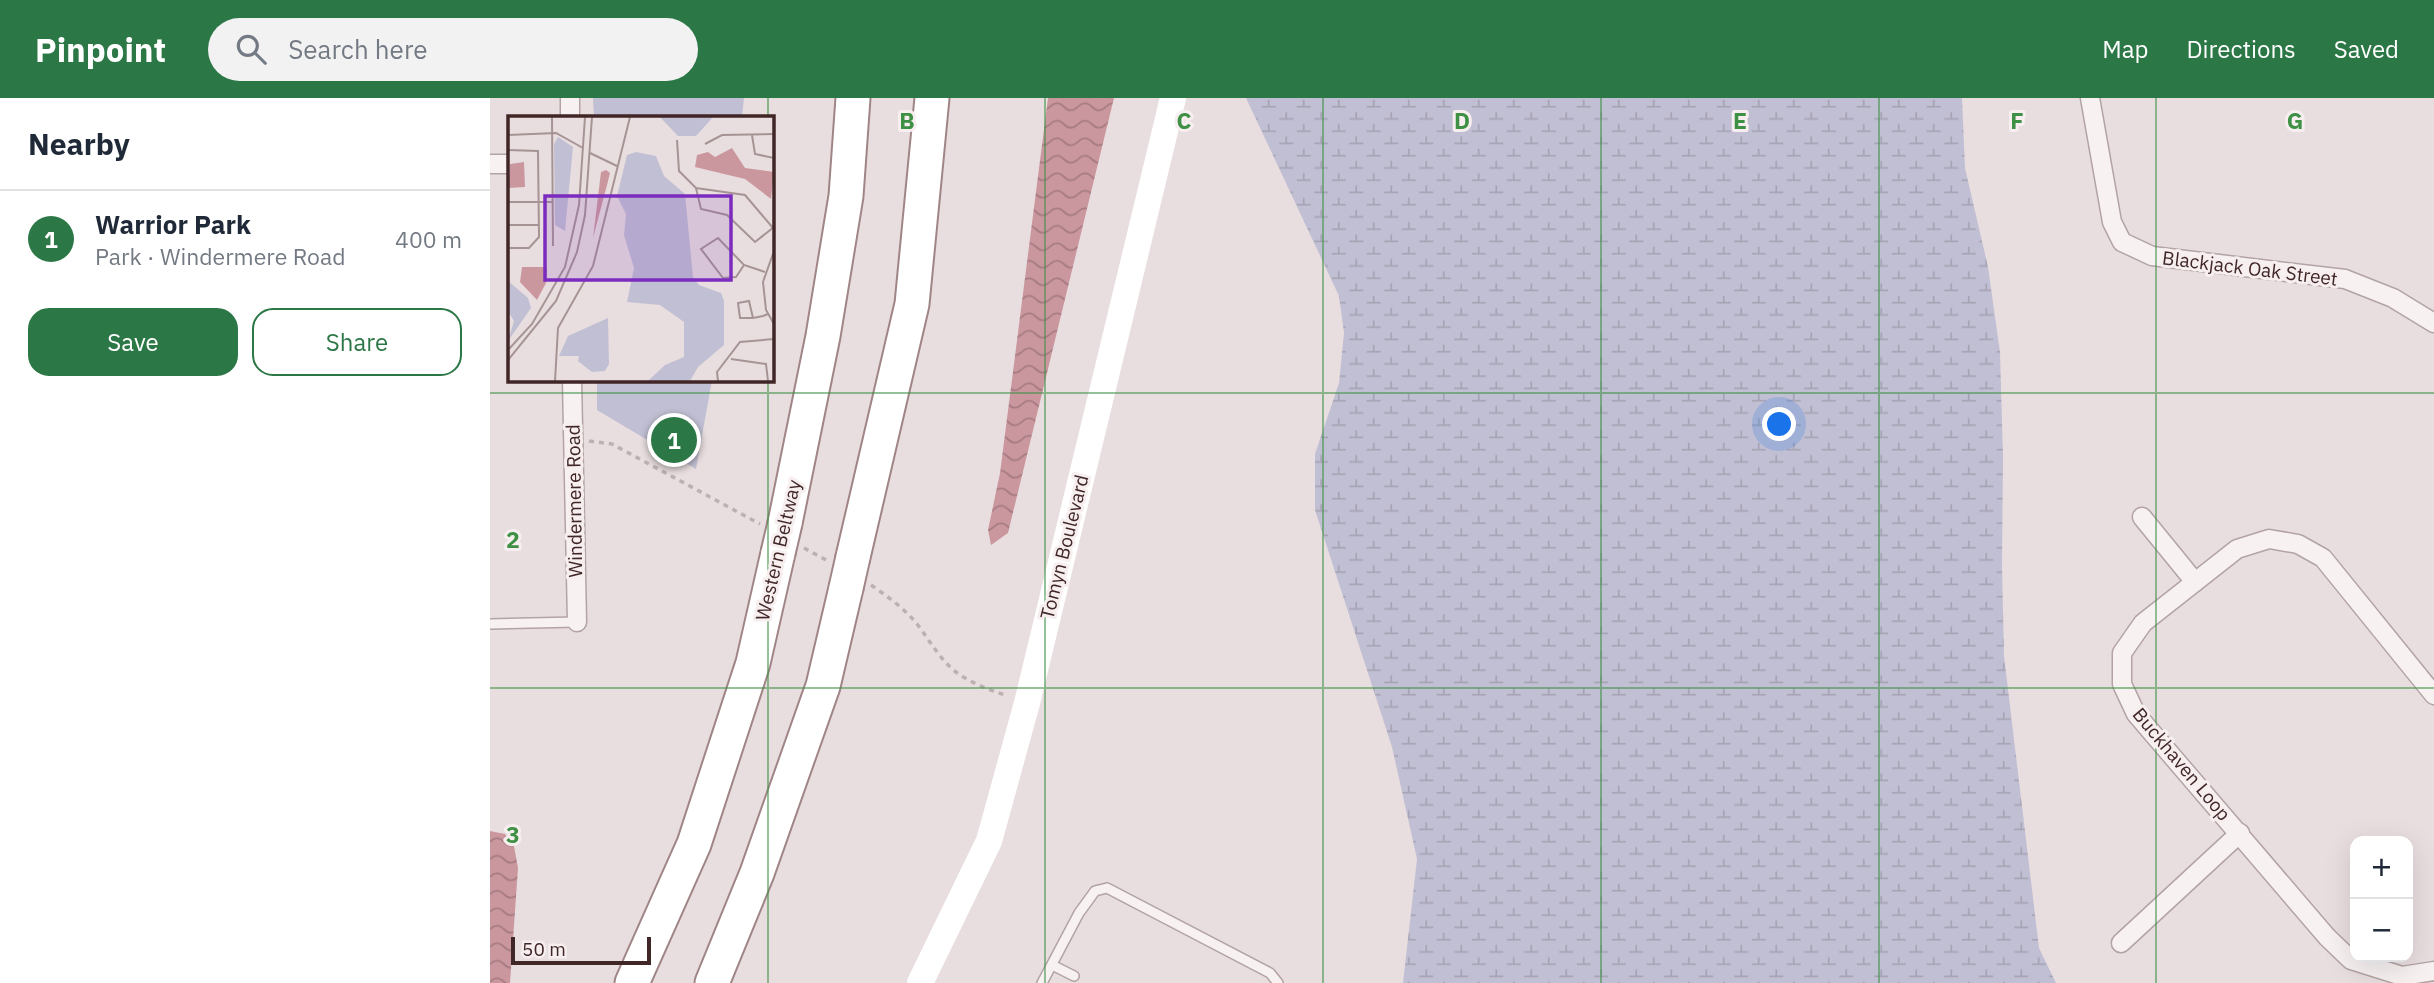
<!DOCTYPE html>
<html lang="en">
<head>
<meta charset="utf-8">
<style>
  :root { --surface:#fff; --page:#f2f2f3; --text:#1f2937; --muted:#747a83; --line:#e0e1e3; --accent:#2c7746 }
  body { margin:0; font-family:"IBM Plex Sans",sans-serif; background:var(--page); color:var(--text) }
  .controls { position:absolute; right:21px; bottom:21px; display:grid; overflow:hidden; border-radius:14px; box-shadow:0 7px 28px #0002 }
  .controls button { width:63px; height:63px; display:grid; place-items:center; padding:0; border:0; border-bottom:2px solid var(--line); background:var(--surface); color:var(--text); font:35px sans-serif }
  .scale { position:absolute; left:21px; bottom:18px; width:140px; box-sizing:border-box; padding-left:7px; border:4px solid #412627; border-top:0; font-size:19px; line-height:24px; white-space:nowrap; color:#412627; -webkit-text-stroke:5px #f6eeef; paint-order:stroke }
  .you { position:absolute; left:1290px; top:327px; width:24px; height:24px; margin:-18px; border:5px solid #fff; border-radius:50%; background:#1a73e8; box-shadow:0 0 0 10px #1a73e833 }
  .badge { display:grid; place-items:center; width:46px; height:46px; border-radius:50%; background:var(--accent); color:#fff; font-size:23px; font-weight:700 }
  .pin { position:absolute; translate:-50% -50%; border:4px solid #fff; box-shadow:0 2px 7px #0006 }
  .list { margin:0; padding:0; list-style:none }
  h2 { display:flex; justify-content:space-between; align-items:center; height:91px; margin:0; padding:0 28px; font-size:30px }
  h2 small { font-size:23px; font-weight:400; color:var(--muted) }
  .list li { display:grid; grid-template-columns:46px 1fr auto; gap:21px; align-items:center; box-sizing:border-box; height:98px; padding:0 28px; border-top:2px solid var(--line) }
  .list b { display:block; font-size:26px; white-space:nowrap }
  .list p { margin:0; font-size:23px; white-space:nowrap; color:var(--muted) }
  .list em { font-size:23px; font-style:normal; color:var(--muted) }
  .actions { display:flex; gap:14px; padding:21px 28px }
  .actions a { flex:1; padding:16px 0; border:2px solid var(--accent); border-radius:21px; text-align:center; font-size:24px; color:var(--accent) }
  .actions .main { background:var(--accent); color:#fff }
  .icon { flex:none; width:38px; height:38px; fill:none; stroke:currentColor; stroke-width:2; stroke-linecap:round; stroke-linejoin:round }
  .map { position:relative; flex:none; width:1944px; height:885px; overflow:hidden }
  header { display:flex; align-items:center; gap:42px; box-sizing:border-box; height:98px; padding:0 35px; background:var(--accent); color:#fff }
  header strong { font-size:33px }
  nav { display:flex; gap:38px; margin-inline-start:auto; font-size:24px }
  .search { width:490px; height:63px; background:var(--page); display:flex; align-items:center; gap:18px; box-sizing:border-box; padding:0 24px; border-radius:38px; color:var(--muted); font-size:26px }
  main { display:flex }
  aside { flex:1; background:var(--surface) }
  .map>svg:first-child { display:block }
  .wetland { fill:url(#wetland-marsh) }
  .park { fill:#c1bfd3 }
  .water { fill:url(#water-waves) }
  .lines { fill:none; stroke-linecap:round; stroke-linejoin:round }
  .lane-casing { stroke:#b3a3a4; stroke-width:12 }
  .street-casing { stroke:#b3a3a4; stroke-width:21 }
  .highway-casing { stroke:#a08586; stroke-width:37 }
  .path { stroke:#bdb0b1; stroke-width:3.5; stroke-dasharray:5 5; stroke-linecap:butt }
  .lane { stroke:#f7f1f2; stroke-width:9 }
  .street { stroke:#f7f1f2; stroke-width:18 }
  .secondary { stroke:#fff; stroke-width:26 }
  .highway { stroke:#fff; stroke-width:33 }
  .highway-bridge-casing { stroke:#a08586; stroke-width:37; stroke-linecap:butt }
  .highway-bridge { stroke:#fff; stroke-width:33 }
  .grid { fill:none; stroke:#3d9044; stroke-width:2; stroke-opacity:0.55 }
  .labels { text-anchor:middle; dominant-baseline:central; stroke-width:6; stroke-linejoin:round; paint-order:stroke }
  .street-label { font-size:19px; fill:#412627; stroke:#f6eeef }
  .inset-road { fill:none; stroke:#a69495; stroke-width:2 }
  .view { fill:#7b2cbf; fill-opacity:0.15; stroke:#7b2cbf; stroke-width:3.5 }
  .inset-edge { fill:none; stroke:#412627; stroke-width:3.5 }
  .grid-label { font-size:23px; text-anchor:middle; font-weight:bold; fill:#3d9044; stroke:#f6eeef; stroke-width:6; stroke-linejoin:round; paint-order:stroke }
</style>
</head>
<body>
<header>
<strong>Pinpoint</strong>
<div class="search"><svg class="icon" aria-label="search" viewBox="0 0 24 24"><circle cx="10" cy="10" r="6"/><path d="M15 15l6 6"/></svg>Search here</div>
<nav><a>Map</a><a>Directions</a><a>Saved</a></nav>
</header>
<main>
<aside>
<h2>Nearby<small></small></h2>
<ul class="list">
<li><span class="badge">1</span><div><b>Warrior Park</b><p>Park · Windermere Road</p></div><em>400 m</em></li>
</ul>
<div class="actions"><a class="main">Save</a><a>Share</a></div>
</aside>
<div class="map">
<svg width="1944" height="885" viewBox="0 0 1944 885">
  <defs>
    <pattern id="wetland-marsh" width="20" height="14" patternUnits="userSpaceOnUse" patternTransform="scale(1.75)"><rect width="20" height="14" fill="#c1bfd3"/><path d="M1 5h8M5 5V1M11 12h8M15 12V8" fill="none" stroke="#a7a4b5"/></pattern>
    <pattern id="water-waves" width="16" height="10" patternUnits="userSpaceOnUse" patternTransform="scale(1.75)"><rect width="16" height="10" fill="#cb979f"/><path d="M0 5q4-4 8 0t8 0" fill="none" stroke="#a67b82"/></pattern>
  </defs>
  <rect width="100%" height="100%" fill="#e9dedf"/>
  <!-- wetland -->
  <path class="wetland" d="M756,0H1472L1475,70L1498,169L1510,254L1513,359L1512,467L1514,558L1549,850L1566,885H913L927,761L902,649L825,412V356L849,285L854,235L849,198Z"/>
  <!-- park -->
  <g class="park">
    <path d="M103,0H254L252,19H104Z"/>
    <path d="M107,282H222L206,371L107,312Z"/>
  </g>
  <!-- water -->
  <g class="water">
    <path d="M558,0H624L518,435L501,447L498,432L510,375Z"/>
    <path d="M0,733L15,736L24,748L28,770L20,885H0Z"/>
  </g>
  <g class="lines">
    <defs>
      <g id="lane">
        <path d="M0,526L87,524"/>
        <path d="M562,867L584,878"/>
        <path d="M552,885L589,815L605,793L617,790L780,875L788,885"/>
      </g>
      <g id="street">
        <path d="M80,0V19"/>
        <path d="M1600,0L1622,124L1632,144L1662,158L1855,181L1903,200L1944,225"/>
        <path d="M0,66H19"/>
        <path d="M82,282L87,524"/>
        <path d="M1652,419L1705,484"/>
        <path d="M1944,597L1833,460L1808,446L1779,441L1747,451L1653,525L1632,555V586L1646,616L1837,839L1861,862L1912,878L1944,873"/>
        <path d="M1631,845L1750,735"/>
      </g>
      <g id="highway">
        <path d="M295,425L333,238L356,98L363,0"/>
        <path d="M363,459L422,206L442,0"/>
        <path d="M142,885L204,746L263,565L288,455"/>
        <path d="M222,885L267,775L333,588L356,490"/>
      </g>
    </defs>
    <!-- lane casing -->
    <use href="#lane" class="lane-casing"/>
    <!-- street casing -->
    <use href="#street" class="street-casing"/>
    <!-- highway casing -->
    <use href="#highway" class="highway-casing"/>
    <!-- path -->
    <g class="path">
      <path d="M99,343L122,346L270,426"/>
      <path d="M314,450L338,463"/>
      <path d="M381,487C398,499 414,510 427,526C441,544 451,564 470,577C484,586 500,592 515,597"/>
    </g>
    <!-- lane -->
    <use href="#lane" class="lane"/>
    <!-- street -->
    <use href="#street" class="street"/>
    <!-- secondary -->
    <path class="secondary" d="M430,885L499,743L537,605L683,0"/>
    <!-- highway -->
    <use href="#highway" class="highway"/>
    <defs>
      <g id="highway-bridge">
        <path d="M288,455L295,425"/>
        <path d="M356,490L363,459"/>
      </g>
    </defs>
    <!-- highway-bridge casing -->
    <use href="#highway-bridge" class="highway-bridge-casing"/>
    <!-- highway-bridge -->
    <use href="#highway-bridge" class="highway-bridge"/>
  </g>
  <!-- grid -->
  <path class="grid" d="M278,0V19M555,0V885M833,0V885M1111,0V885M1389,0V885M1666,0V885M278,282V885M0,295H1944M0,590H1944"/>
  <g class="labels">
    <!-- street labels -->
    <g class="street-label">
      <text transform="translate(1760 170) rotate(7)">Blackjack Oak Street</text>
      <text transform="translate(84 403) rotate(-91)">Windermere Road</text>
      <text transform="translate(574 449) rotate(-76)">Tomyn Boulevard</text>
      <text transform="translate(288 452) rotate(-77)">Western Beltway</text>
      <text transform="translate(1692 666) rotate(50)">Buckhaven Loop</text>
    </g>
  </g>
  <!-- overview -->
  <g transform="translate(18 18)">
    <rect width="266" height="266" fill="#e9dedf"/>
    <path d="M152,1H205L188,20H170ZM128,36L148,40L156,60L177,78L185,161L191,169L213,177L216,185V229L190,251L182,265H140L157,249L176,241V206L152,189L119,186L126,152L116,119L118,98L109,80L119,39ZM0,165L20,182L23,192L0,225L6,205L0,195ZM100,202L101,248L97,255L84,256L70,245L71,240H51L60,220Z" fill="#c1bfd3"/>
    <path d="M50,21L65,31L57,115L47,109L46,28Z" fill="#c1bfd3"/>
    <path d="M224,32L237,52L266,56L263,83L237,63L187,51L189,39L200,36L207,41ZM16,46L17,71L0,72L2,48ZM98,54L102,57L99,69L85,122L93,56ZM14,151H39L38,167L29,184L12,166Z" fill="#cb979f"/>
    <path class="inset-road" d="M44,1L45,130M0,19L48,17L75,32M244,19L247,38L266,42M169,24L171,55L188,72L193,93L219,99L247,126L266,111M197,28L214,19L266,18M0,34L30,35L31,121L21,132H0M82,37L109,50M188,72L237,79L265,112M0,86H45M0,109H31M266,135L255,166L258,194L266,208M236,149L228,161L215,162L193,133L210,122L236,149L257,156M245,202L241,185L230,187L232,202H245L255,200L260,198M0,234L24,208L57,151L71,89L77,1M223,243L258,248L260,265M0,244L48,185L69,136L77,99L84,1M47,265L50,212L85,150L122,1M210,265L209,256L232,226L266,223"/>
    <path class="view" d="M37,80H223V164H37Z"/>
    <rect width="266" height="266" class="inset-edge"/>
  </g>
  <g class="grid-label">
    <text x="417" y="31">B</text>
    <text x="694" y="31">C</text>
    <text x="972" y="31">D</text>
    <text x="1250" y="31">E</text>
    <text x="1527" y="31">F</text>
    <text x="1805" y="31">G</text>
    <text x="23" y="450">2</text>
    <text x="23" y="745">3</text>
  </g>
</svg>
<div class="controls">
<button>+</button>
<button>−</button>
</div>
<div class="scale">50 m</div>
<div class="you"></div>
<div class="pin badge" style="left:184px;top:342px">1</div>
</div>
</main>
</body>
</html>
